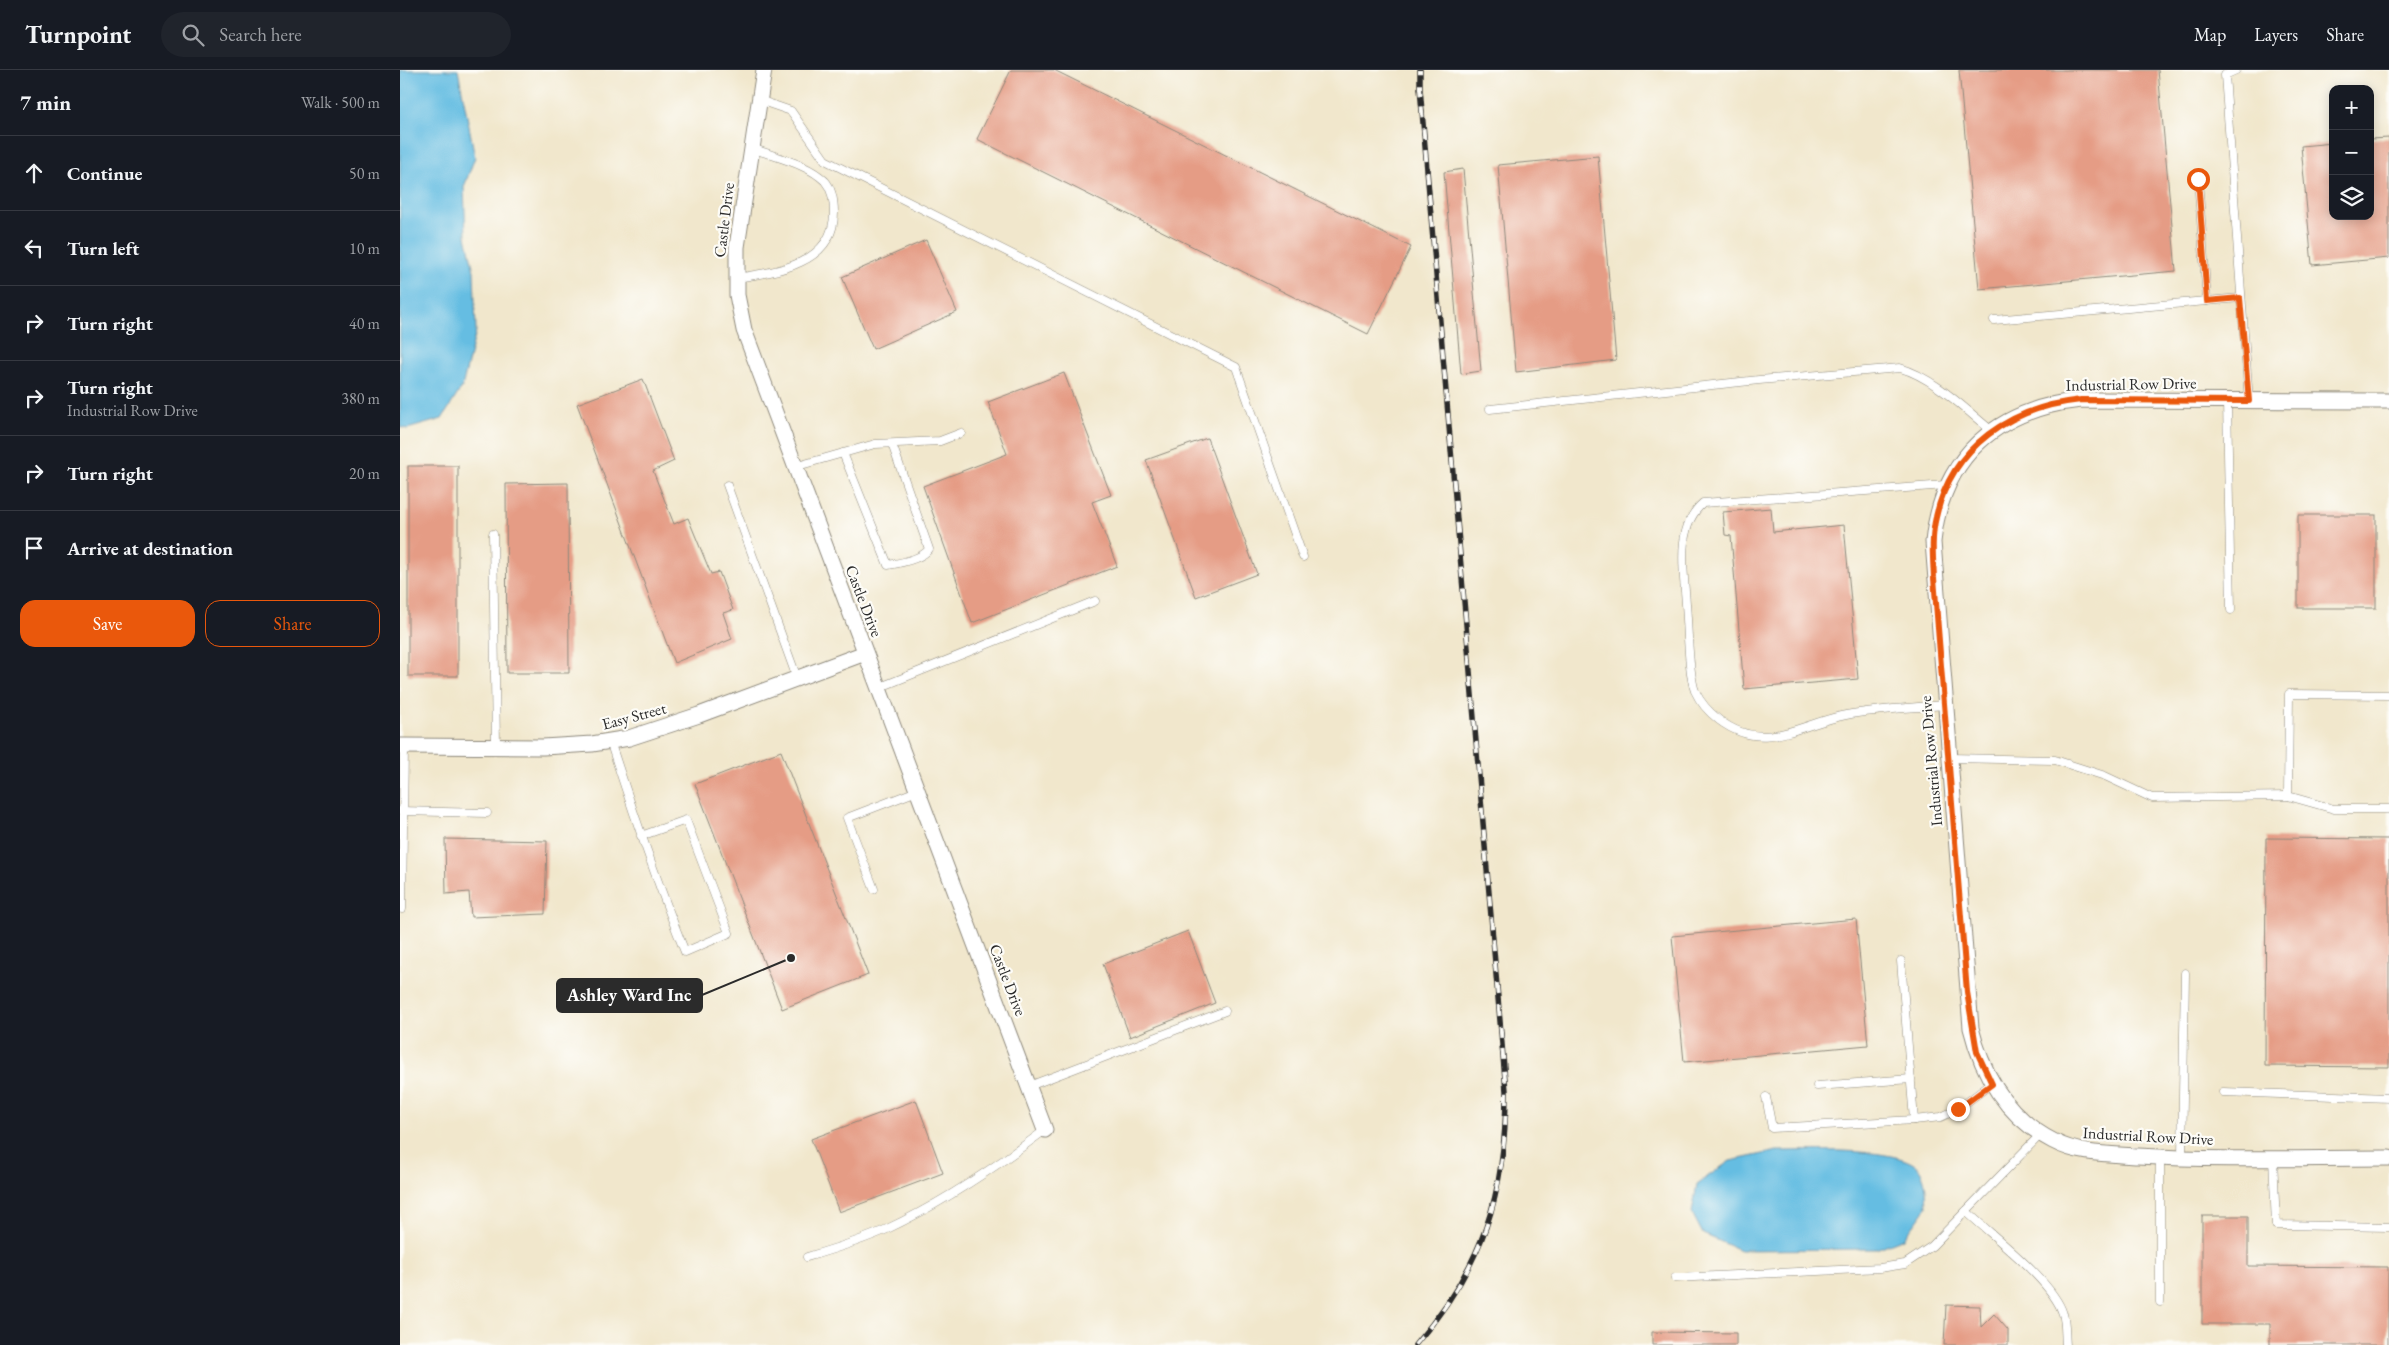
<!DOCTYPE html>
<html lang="en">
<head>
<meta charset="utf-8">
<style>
  :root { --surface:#171b24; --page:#20242c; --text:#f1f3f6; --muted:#9ea1a6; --line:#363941; --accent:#ea580c }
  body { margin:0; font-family:"EB Garamond",serif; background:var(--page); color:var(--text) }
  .controls { position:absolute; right:15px; top:15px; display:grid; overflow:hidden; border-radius:10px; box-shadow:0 2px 12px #0003 }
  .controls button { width:45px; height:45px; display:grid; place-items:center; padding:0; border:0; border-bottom:1px solid var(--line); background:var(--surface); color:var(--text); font:25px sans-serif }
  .stop { position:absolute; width:15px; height:15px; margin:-11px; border:4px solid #ea580c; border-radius:50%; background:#fff }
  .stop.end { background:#ea580c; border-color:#fff; box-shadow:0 1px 5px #0008 }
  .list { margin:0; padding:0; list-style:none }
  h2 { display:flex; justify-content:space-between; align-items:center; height:65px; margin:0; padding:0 20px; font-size:21px }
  h2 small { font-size:16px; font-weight:400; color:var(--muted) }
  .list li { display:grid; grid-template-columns:32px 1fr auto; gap:15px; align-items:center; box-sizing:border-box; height:75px; padding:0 20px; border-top:1px solid var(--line) }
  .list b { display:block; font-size:19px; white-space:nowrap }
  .list p { margin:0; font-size:16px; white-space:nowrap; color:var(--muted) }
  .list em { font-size:16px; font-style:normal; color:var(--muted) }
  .actions { display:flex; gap:10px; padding:15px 20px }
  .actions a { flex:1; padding:11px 0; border:1px solid var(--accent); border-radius:15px; text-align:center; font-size:18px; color:var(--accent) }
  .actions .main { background:var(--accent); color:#fff }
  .icon { flex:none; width:28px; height:28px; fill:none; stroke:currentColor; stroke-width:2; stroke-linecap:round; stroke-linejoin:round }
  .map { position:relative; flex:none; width:1989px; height:1275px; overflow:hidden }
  header { display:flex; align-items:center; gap:30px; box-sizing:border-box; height:70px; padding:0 25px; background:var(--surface); border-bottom:1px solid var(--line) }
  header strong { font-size:24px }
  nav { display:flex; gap:28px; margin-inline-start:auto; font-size:18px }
  .search { width:350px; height:45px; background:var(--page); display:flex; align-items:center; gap:12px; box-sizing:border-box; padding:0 18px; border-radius:28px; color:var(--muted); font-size:19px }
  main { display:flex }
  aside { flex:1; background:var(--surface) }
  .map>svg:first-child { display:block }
  .water { fill:#65bde2; stroke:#487486 }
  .building { fill:#e59c85 }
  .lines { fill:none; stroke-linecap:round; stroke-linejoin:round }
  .lane-casing { stroke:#8e897c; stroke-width:9 }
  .street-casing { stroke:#8e897c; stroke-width:17 }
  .lane { stroke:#fff; stroke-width:8 }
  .street { stroke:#fff; stroke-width:15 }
  .rail-casing { stroke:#2b2b2b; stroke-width:5.5 }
  .rail { stroke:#fdfcf7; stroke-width:4; stroke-dasharray:11; stroke-linecap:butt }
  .route { stroke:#ea580c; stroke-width:6 }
  .labels { text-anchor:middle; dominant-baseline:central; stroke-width:4.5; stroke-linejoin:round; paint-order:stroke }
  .street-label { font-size:16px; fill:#2b2b2b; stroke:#fdfcf7 }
  .leader { fill:none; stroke:#2b2b2b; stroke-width:2 }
  .callout-dot { fill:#2b2b2b; stroke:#fdfcf7; stroke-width:2 }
  .callout { fill:#2b2b2b; stroke:#2b2b2b; stroke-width:2 }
  .callout-label { font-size:18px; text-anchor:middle; font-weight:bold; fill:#fff }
</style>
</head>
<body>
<header>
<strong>Turnpoint</strong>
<div class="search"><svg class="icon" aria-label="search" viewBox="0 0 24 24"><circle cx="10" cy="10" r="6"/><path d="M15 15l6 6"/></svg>Search here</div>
<nav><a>Map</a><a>Layers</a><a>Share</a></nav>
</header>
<main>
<aside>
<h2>7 min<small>Walk · 500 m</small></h2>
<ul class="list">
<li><svg class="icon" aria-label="ahead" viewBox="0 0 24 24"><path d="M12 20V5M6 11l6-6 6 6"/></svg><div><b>Continue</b></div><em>50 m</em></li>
<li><svg class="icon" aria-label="left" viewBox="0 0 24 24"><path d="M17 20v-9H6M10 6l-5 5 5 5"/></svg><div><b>Turn left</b></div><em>10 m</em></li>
<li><svg class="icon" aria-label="right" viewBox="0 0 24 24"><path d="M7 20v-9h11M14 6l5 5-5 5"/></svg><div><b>Turn right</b></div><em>40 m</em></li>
<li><svg class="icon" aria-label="right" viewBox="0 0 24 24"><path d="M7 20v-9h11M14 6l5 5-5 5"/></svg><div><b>Turn right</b><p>Industrial Row Drive</p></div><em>380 m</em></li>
<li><svg class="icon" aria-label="right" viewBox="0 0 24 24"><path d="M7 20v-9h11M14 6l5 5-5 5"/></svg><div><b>Turn right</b></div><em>20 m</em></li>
<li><svg class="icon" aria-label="arrive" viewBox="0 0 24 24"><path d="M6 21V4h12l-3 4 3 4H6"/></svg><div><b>Arrive at destination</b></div></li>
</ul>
<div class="actions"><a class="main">Save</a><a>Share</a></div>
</aside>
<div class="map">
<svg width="1989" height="1275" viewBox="0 0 1989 1275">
  <rect width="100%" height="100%" fill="#fdfcf7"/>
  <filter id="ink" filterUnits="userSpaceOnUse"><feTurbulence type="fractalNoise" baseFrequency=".02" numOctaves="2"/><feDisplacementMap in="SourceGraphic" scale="10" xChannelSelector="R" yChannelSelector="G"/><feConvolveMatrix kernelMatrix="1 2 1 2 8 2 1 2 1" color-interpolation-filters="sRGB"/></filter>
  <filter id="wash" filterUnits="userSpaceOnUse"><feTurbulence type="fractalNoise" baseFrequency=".0096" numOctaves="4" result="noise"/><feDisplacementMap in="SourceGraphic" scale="20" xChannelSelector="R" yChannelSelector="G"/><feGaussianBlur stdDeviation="1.12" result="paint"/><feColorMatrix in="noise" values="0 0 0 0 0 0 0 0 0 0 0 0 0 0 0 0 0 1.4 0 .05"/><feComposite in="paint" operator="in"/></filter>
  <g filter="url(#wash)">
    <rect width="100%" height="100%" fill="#f1e7cc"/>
    <!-- water -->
    <g class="water">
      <path d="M0,0H58L75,87L64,117L66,166L74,201L76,261L62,317L42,349L7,359L0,357Z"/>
      <path d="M1377,1081C1404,1081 1505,1076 1520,1100C1527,1111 1526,1125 1527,1137L1504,1168L1476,1179L1340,1180L1303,1164L1292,1143L1297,1114L1330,1091Z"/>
    </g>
    <g id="blocks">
      <!-- building -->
      <g class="building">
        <path d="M611,0H654L1011,177L968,264L577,69Z"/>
        <path d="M1559,0H1758L1776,201L1579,219Z"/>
        <path d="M1989,68V188L1912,195L1901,76L1933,73V146H1970V69Z"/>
        <path d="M1198,86L1216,290L1116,302L1098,95Z"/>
        <path d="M1063,99L1081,301L1061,304L1044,102Z"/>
        <path d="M526,170L557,242L473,279L442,207Z"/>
        <path d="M664,303L711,425L692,432L717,496L572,553L523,416L607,384L588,332Z"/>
        <path d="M243,309L274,391L253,401L274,454L288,448L311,504L319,502L333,540L323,543L332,569L274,593L177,334Z"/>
        <path d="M807,368L857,504L796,527L746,390Z"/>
        <rect x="8" y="396" width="50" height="210"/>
        <path d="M168,413L169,603H107L106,414Z"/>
        <path d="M1371,438L1373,462L1444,455L1458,609L1344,619L1331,466L1325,465L1323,442Z"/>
        <rect x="1898" y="445" width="78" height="93"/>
        <path d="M381,681L468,905L382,939L295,714Z"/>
        <path d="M1866,768L1989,769V997L1865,996Z"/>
        <path d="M45,769L147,771L145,844L71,847L69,822L46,824Z"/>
        <path d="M1456,849L1468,975L1284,992L1272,866Z"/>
        <path d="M788,861L815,933L730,967L703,894Z"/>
        <path d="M516,1030L543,1103L439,1142L411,1069Z"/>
        <path d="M1802,1146H1848V1196L1988,1197V1275H1870V1254H1802Z"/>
        <path d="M1546,1235L1580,1236L1581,1257L1594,1244L1608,1260V1275H1544Z"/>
        <path d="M1252,1262L1336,1263V1275H1252Z"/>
      </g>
    </g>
  </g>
  <g filter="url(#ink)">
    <use href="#blocks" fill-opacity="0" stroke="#8e897c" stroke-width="1"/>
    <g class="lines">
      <defs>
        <g id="lane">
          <path d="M1836,0L1825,5L1849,331"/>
          <path d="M359,30L391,41L425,90L836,297L903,487"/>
          <path d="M1798,109L1807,231"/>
          <path d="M336,208C376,202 434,194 434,143C434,132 433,120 425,111C407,93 374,87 352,78"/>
          <path d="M1594,250L1840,228"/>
          <path d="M1827,330L1831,540"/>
          <path d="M1090,339L1359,310L1500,298C1533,307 1566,340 1592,361"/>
          <path d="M443,383L488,495C501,493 522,489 529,479L492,374"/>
          <path d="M394,397L475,374L540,371L561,363"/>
          <path d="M327,415L397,608"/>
          <path d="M93,464L96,676"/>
          <path d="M478,618L695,531"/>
          <path d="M1544,635C1512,638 1478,639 1446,645C1399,654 1364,684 1319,650C1310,643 1300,632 1295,621C1288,603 1288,555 1286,534C1284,501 1275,457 1303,433L1546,415"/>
          <path d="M210,671C233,742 257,813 285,882L329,863L286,750L241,766"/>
          <path d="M1549,688L1655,690L1705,706L1752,728L1888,726L1934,739H1989"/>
          <path d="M1888,726L1889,624L1989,625"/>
          <path d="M0,741L87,743"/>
          <path d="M474,819L447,748L517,721"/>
          <path d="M2,839L4,676"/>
          <path d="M1501,891L1514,1050"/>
          <path d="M629,1016L825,941"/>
          <path d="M1417,1016L1511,1009"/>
          <path d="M1823,1022L1989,1028"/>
          <path d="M1366,1027L1372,1058L1514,1050L1541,1047L1558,1039L1591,1014"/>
          <path d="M1760,1087V1232"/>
          <path d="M1782,1087L1785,903"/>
          <path d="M1873,1088L1876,1155L1989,1157"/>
          <path d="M1566,1141C1592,1166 1653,1211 1663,1244C1666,1253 1665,1266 1666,1275"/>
          <path d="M407,1187C434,1179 461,1171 487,1159C543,1133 596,1097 645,1060"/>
          <path d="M1275,1208L1480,1198L1505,1194L1532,1176L1641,1064"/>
        </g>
        <g id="street">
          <path d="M364,0L337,177V225L344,260L645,1060"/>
          <path d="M1989,331L1681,330C1596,339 1542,387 1533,472L1571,958C1583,1007 1607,1047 1653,1071C1679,1085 1710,1084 1738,1086C1821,1091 1906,1088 1989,1088"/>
          <path d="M0,676L143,677L192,674L229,668L299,645L465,583"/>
        </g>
      </defs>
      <!-- lane casing -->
      <use href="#lane" class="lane-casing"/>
      <!-- street casing -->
      <use href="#street" class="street-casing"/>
      <!-- lane -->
      <use href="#lane" class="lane"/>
      <!-- street -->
      <use href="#street" class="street"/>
      <defs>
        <path id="rail" d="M1015,1275C1083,1196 1106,1125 1106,1021L1020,18V0"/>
      </defs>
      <!-- rail casing -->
      <use href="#rail" class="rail-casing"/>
      <!-- rail -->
      <use href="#rail" class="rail"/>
    </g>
  </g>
  <g class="lines" filter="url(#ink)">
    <!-- route -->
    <path class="route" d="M1558,1039L1592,1014L1577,982L1567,922L1534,508C1533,488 1531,467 1536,447C1552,376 1611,337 1681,330L1849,331L1840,228L1807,231L1798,109"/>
  </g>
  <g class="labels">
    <!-- street labels -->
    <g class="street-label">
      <text transform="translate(324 150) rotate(-83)">Castle Drive</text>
      <text transform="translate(1731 314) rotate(-1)">Industrial Row Drive</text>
      <text transform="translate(464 531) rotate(69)">Castle Drive</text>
      <text transform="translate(234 646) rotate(-15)">Easy Street</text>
      <text transform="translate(1531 691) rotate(-95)">Industrial Row Drive</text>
      <text transform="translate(608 910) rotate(69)">Castle Drive</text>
      <text transform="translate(1748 1066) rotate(3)">Industrial Row Drive</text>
    </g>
  </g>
  <!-- callouts -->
  <path class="leader" d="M391 888L302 925"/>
  <circle class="callout-dot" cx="391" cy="888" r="5"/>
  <rect class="callout" x="157" y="909" width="145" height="33" rx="5"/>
  <g class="callout-label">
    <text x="229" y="931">Ashley Ward Inc</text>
  </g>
</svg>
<div class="controls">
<button>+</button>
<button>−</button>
<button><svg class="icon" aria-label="layers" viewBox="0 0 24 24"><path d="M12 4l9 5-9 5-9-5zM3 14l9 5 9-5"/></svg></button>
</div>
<div class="stop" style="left:1798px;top:109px"></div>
<div class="stop end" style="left:1558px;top:1039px"></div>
</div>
</main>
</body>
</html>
